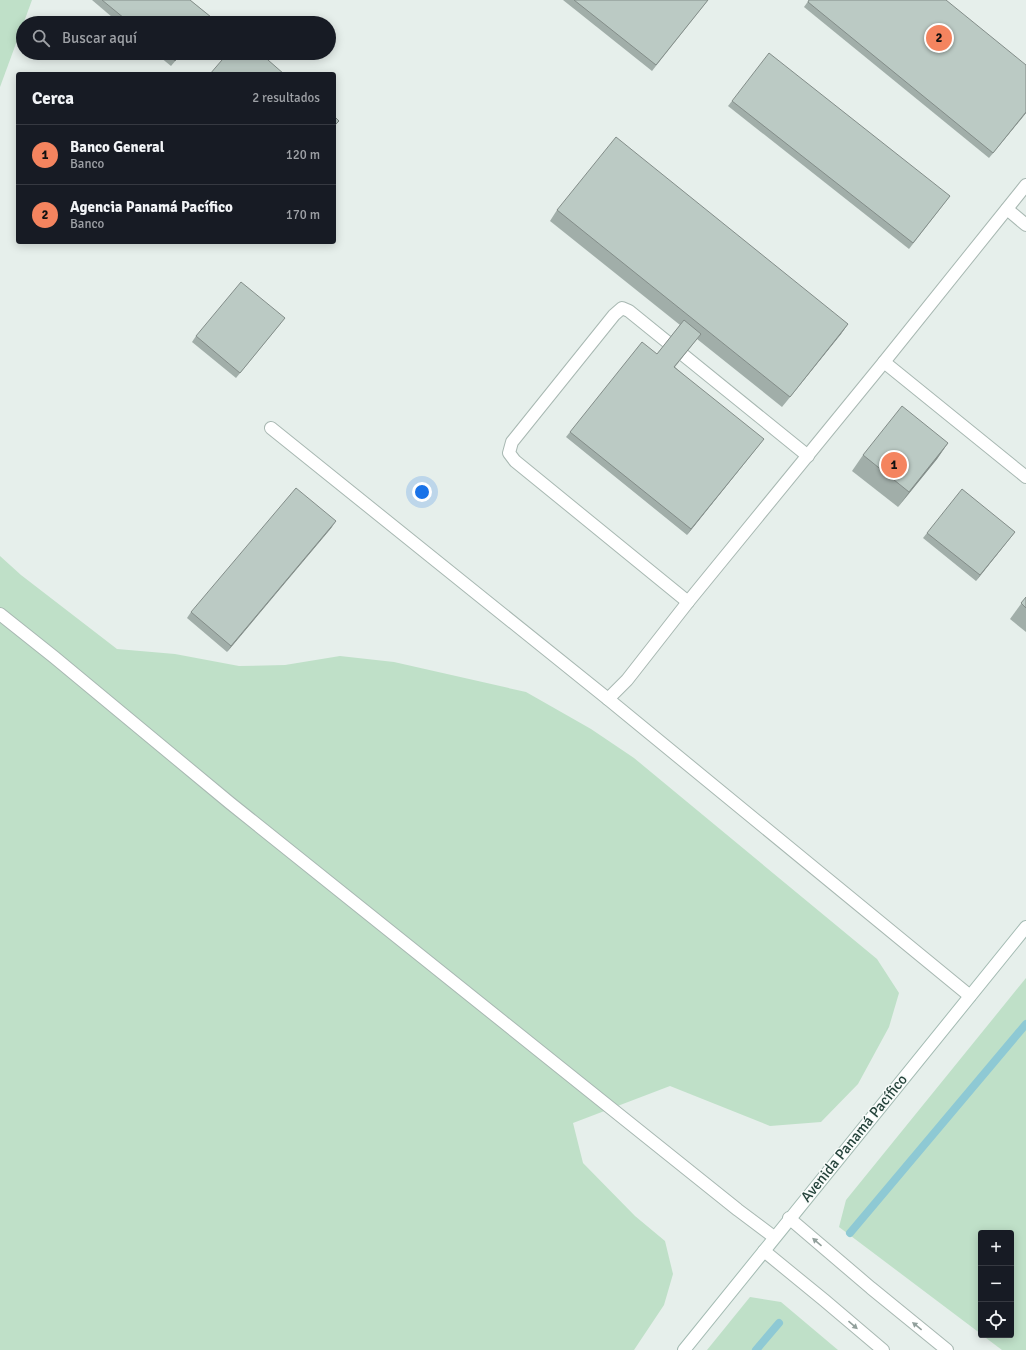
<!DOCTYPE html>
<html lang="es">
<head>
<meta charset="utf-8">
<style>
  :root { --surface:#171b24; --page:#20242c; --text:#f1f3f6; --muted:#9ea1a6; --line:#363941; --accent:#f4845f }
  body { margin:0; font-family:Signika,sans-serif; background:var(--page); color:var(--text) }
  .controls { position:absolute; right:12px; bottom:12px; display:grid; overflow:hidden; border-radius:4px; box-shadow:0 2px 10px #0003 }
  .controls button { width:36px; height:36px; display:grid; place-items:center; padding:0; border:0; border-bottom:1px solid var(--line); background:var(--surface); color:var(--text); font:20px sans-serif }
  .you { position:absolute; left:422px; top:492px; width:14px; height:14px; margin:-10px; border:3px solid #fff; border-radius:50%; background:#1a73e8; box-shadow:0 0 0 6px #1a73e833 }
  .badge { display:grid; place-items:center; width:26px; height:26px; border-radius:50%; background:var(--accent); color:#111; font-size:13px; font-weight:700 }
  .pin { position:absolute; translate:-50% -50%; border:2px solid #fff; box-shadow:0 1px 4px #0006 }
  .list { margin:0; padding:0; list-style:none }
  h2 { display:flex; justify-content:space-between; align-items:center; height:52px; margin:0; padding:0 16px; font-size:17px }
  h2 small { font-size:13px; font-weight:400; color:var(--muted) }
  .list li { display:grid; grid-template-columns:26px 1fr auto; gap:12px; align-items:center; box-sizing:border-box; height:60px; padding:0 16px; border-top:1px solid var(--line) }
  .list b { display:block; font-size:15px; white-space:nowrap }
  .list p { margin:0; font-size:13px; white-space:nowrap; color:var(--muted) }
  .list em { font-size:13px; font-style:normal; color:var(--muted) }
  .icon { flex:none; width:22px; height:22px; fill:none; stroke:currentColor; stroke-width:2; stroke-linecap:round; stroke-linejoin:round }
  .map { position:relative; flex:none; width:1026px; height:1350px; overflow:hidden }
  .search { position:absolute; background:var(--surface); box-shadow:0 2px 10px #0003; left:16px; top:16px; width:320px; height:44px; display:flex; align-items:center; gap:10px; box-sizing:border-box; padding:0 14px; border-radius:22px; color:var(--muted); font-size:15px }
  .panel { position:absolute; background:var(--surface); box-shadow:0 2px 10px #0003; left:16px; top:72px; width:320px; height:172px; border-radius:4px }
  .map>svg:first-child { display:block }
  .green { fill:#bfe0c8 }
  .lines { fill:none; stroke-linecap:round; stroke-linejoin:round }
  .stream { stroke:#8ec9d4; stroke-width:8 }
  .lane-casing { stroke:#a8b8b2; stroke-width:14 }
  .street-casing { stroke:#a8b8b2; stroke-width:14 }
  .secondary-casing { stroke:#a4bbb3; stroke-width:14 }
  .lane { stroke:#fff; stroke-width:12 }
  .street { stroke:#fff; stroke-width:12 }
  .secondary { stroke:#fff; stroke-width:12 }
  .wall { fill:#a1aea9 }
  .shaded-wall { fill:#838d89 }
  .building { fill:#bbcac4; stroke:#838d89 }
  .oneway { fill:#92a09c }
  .labels { text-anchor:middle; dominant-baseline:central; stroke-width:3; stroke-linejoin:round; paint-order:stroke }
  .street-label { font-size:15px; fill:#24423a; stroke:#f7fbf9 }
</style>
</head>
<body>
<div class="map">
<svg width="1026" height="1350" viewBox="0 0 1026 1350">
  <rect width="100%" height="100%" fill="#e6efeb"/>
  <!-- green -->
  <g class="green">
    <path d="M0,0H32L0,87Z"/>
    <path d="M0,556L21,575L117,649L175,654L239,666L285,665L340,656L394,662L526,692L591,729L634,758L877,959L899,993L889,1027L858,1084L821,1122L770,1126L670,1086L573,1123L583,1163L635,1216L665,1241L673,1274L664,1305L634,1350H0Z"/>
    <path d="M1026,978V1350H1002L982,1335H1011V1233H981V1334L839,1227L846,1200Z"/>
    <path d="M750,1297L781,1302L838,1350H707Z"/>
  </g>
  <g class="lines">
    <!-- stream -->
    <g class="stream">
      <path d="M850,1233L1026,1024"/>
      <path d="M756,1350L779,1323"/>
    </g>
    <defs>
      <g id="lane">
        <path d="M1007,209L1026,225"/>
        <path d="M884,362L1026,185"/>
        <path d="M271,428L608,699L970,996"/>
        <path d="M688,602L515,461L509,453L512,442L614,315L622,308L629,311L808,456"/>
        <path d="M608,699L627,680L688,602L884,362L1026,477"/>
        <path d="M789,1218L871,1288L947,1350"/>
        <path d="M764,1251L824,1300L883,1350"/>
      </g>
      <path id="street" d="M0,614L54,657L230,803L738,1210L774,1237"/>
      <path id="secondary" d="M684,1350L1026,927"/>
    </defs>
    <!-- lane casing -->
    <use href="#lane" class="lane-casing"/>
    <!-- street casing -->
    <use href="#street" class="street-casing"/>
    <!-- secondary casing -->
    <use href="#secondary" class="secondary-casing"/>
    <!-- lane -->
    <use href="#lane" class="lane"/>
    <!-- street -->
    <use href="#street" class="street"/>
    <!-- secondary -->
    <use href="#secondary" class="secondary"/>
  </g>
  <!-- wall -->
  <g class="wall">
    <path d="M92,0H190L211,17L207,23H119Z"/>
    <path d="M563,0H708L652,71Z"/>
    <path d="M809,0L1026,113L989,158L804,7Z"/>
    <path d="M155,53H182L171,66Z"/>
    <path d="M732,101L950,196L909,249L728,106Z"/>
    <path d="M557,210L848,324L841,334L782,407L697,339L675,367L760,444L687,535L566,437L570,432L657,354L680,325L550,221Z"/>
    <path d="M281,323L236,378L192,342L196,336Z"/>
    <path d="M948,443L937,459L898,507L852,471L863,455Z"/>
    <path d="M332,527L227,652L187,618L191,612Z"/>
    <path d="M1015,532L976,581L923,538L927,533Z"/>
    <path d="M1026,597V632L1010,619Z"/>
  </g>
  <!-- shaded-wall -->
  <g class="shaded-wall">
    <path d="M1026,112V113L989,158L993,153Z"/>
    <path d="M848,324L841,334L782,407L790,397Z"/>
    <path d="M764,439L760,444L687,535L691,529Z"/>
    <path d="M948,443L937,459L898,507L909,492Z"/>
    <path d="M336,521L332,527L227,652L231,646Z"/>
    <path d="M1015,532L1011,537L976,581L980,575Z"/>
  </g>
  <!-- building -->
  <g class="building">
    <path d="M102,0H190L211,17L206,23H130Z"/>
    <path d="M574,0H708L656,65Z"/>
    <path d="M809,0H946L1026,65V112L993,153L808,2Z"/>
    <path d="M166,53H181L175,61Z"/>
    <path d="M228,53H260L284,74H210Z"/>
    <path d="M769,53L950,196L913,243L732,101Z"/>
    <path d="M334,116L339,121L334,126Z"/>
    <path d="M616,137L848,324L790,397L557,210Z"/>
    <path d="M241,282L285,318L240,373L196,336Z"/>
    <path d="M684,320L701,334L674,367L764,439L691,529L570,432L642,342L657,354Z"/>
    <path d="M902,406L948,443L909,492L863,455Z"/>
    <path d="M296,488L336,521L231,646L191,612Z"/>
    <path d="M962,489L1015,532L980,575L927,533Z"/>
    <path d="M1026,597V608L1021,603Z"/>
  </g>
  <!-- one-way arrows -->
  <defs><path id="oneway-solid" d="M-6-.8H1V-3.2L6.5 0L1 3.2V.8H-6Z"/></defs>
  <g class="oneway">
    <use href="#oneway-solid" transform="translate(817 1242) rotate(-139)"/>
    <use href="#oneway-solid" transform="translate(853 1325) rotate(41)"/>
    <use href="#oneway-solid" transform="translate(917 1326) rotate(-141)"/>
  </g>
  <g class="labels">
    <!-- street labels -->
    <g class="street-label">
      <text transform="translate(854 1138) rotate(-51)">Avenida Panamá Pacífico</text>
    </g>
  </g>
</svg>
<div class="controls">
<button>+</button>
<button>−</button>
<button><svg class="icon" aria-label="locate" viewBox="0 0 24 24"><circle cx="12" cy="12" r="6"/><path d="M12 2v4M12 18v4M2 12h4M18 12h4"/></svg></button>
</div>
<div class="you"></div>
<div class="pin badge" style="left:894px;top:465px">1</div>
<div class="pin badge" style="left:939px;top:38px">2</div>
<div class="search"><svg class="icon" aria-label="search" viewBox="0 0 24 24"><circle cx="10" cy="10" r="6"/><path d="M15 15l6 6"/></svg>Buscar aquí</div>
<section class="panel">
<h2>Cerca<small>2 resultados</small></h2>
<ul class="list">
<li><span class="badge">1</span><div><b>Banco General</b><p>Banco</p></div><em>120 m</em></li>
<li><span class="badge">2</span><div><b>Agencia Panamá Pacífico</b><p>Banco</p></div><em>170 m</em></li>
</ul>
</section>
</div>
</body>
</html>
